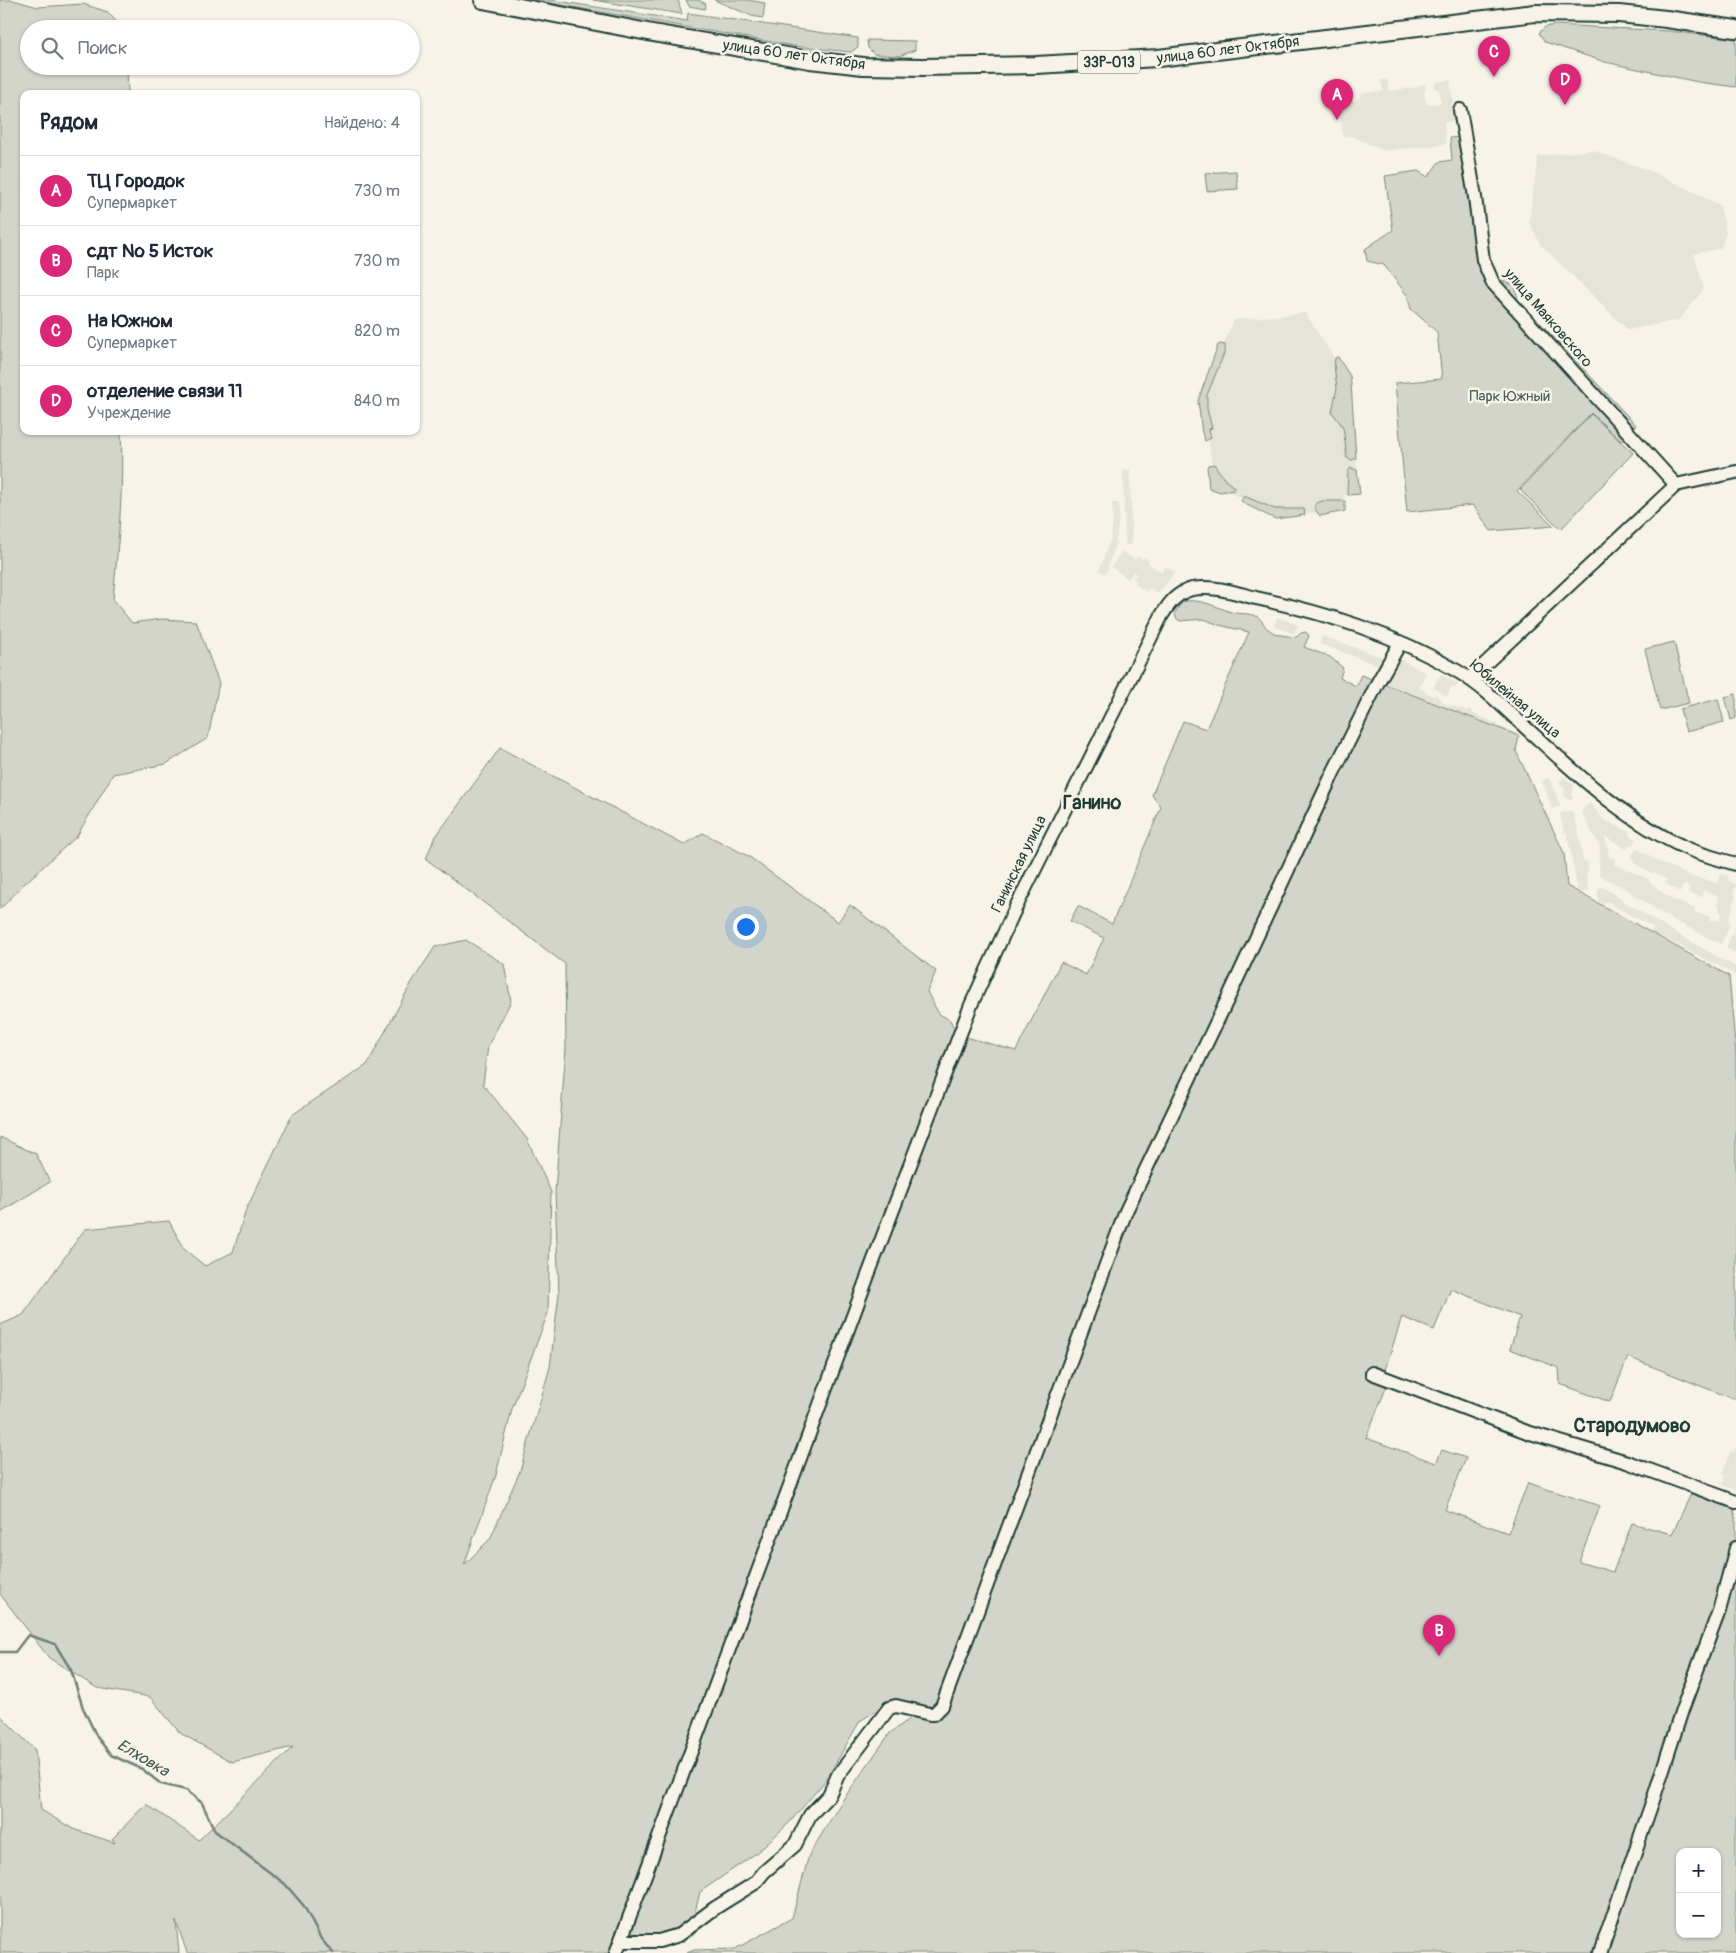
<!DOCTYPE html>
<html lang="ru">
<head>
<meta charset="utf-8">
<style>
  :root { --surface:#fff; --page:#f2f2f3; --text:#1f2937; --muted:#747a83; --line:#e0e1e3; --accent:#db2777 }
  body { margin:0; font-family:Pangolin,sans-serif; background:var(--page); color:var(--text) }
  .controls { position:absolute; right:15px; bottom:15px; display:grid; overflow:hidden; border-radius:10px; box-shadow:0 1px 4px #0004 }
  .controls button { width:45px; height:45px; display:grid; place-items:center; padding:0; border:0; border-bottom:1px solid var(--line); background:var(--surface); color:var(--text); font:25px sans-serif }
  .you { position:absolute; left:745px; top:926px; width:18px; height:18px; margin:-12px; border:4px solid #fff; border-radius:50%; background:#1a73e8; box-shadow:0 0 0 8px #1a73e833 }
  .badge { display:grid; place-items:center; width:32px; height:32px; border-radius:50%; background:var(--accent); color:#fff; font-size:16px; font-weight:700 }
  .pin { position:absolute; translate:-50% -41px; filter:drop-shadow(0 1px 2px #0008) }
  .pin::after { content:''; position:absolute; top:26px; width:18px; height:15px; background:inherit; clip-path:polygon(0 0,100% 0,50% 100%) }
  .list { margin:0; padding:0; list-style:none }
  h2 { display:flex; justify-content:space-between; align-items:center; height:65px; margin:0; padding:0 20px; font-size:21px }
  h2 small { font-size:16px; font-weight:400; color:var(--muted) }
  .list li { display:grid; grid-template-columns:32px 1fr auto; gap:15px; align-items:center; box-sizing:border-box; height:70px; padding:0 20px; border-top:1px solid var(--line) }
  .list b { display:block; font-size:19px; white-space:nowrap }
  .list p { margin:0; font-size:16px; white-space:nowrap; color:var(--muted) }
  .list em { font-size:16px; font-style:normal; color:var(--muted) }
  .icon { flex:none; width:28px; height:28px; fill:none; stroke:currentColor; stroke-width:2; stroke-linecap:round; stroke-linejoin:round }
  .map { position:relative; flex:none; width:1736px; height:1953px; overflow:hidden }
  .search { position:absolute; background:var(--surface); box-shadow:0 1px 4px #0004; left:20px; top:20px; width:400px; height:55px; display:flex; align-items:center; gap:12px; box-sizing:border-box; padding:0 18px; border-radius:28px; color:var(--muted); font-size:19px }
  .panel { position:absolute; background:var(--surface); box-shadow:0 1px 4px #0004; left:20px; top:90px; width:400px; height:345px; border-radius:10px }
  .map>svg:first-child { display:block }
  .built { fill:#e5e4d9 }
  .green { fill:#d3d5ca; stroke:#79897f; fill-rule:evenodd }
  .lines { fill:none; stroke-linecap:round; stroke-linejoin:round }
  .stream { stroke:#6f8077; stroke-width:2.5 }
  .minor-casing { stroke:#1f3d34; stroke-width:16 }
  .major-casing { stroke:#1f3d34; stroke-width:20 }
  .minor { stroke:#f7f3e8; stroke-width:12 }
  .major { stroke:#f7f3e8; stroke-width:16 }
  .labels { text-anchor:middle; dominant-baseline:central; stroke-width:5; stroke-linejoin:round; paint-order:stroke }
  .shield { fill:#f7f3e8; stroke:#60746a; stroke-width:1 }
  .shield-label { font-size:14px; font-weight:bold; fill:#1f3d34 }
  .street-label { font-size:15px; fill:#1f3d34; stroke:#f7f3e8 }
  .park-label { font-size:15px; fill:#435b52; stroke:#f7f3e8 }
  .water-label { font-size:16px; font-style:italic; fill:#405950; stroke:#f7f3e8 }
  .district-label { font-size:20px; font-weight:bold; fill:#1f3d34; stroke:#f7f3e8 }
</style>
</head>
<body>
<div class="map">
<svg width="1736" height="1953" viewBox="0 0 1736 1953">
  <rect width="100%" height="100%" fill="#f7f3e8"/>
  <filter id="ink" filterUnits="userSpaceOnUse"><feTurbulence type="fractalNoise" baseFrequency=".02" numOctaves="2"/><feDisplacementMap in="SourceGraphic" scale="10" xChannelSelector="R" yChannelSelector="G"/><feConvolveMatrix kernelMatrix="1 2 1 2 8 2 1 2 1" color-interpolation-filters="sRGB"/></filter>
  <g filter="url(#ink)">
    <!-- built -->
    <g class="built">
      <path d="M1387,79L1389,91L1419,87V85L1425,84L1426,90L1424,91L1426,104L1441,103L1439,89H1436L1435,82L1450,80L1456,121L1444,122L1446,144L1384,151L1352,136L1343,137L1339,103L1355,101L1363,93L1383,91L1381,80Z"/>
      <path d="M1592,150L1653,172L1720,205L1726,233L1721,248L1694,254L1704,289L1679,320L1628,330L1540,244L1529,222L1538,156Z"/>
      <path d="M1305,313L1348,379L1360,494L1344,495L1345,511L1278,515L1215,485L1202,396L1234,320Z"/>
      <path d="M1123,470H1130L1132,545H1125Z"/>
      <path d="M1112,503H1119V518L1116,542L1106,573L1099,571L1111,538L1113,519Z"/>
      <path d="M1122,551L1135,560L1138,556L1142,559L1144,557L1149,561L1148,563L1162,572L1164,566L1174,571L1173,575L1158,594L1150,588L1147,592L1135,584L1137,581L1133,579L1136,574L1133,572L1128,579L1111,567Z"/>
      <path d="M1277,617L1298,625L1294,634L1274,626Z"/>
      <path d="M1322,636L1383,657L1380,666L1320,644Z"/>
      <path d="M1398,658L1426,673L1419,688L1433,696L1436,694L1444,703L1467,711L1468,709L1473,711L1472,713L1498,724L1497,726L1513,732L1515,734L1513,739L1439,709L1430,701H1421L1385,684Z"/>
      <path d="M1441,674L1458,684L1455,688L1452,687L1447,696L1433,687Z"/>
      <path d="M1564,777L1575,786L1572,789L1574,791L1571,795L1573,797L1570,801L1563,795L1566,792L1564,790L1565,789L1559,783Z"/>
      <path d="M1549,778L1561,806L1552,809L1542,780Z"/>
      <path d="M1590,803L1604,820L1630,832L1629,835L1637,839L1633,846L1629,844L1627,849L1605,837L1609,856L1615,859L1614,864L1649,879V882L1670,898L1695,909L1694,912L1711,917L1709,920H1719L1722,913L1719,911L1720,905H1717L1719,896L1703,890L1702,897L1688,893L1690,888L1684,884L1680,892L1666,884L1667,880L1654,872L1652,874L1634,863L1636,860L1631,857L1636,848L1661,863L1693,877L1718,883L1721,874L1729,876L1728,880L1736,884L1734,893L1736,897L1728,923L1730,925L1721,944L1667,917L1624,888L1599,875L1600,847L1581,811Z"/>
      <path d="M1572,811L1579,832L1583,861H1587L1589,872L1586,873L1588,891L1578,893L1567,832H1564L1560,813Z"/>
      <path d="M1604,887L1622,900L1669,929L1736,967V975L1672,942L1651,933L1653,927L1613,906L1610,902L1598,903V888Z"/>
      <path d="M1735,927H1736V954L1726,948Z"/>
      <path d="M1736,1446V1490L1722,1485L1725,1476L1722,1474L1731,1451L1734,1452Z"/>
    </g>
    <!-- green -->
    <g class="green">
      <path d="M0,0H13L38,7L83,4L108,12L122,29H29V66H127L128,94H24V431H121C124,487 118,544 113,600L132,623L162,619L196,621L219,683L208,738L166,764L113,774L77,836L24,884L0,909Z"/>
      <path d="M532,0H550L687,21L688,13L858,38V47L851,52L794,46Z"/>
      <path d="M593,0H678L682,14Z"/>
      <path d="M686,0H698L706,4L705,9L689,6Z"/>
      <path d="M714,0H747L765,3L763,18L752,16Z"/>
      <path d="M1555,25L1668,31L1736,39V87L1698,82L1605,62L1545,42L1539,33L1545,27Z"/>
      <path d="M867,40L915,41V50L899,56L874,54L868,48Z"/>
      <path d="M1472,136C1476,168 1479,255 1498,277C1502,282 1509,283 1515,286L1518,299L1636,425L1621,441L1591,413L1517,491L1554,526L1491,531L1473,505L1407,512L1395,383L1442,379L1437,332L1411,309L1407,295L1384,265L1367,261L1365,249L1393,230L1385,176L1418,171L1428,177L1439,162L1452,160L1450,138Z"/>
      <path d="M1236,171L1238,189L1207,191L1205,173Z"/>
      <path d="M1221,344L1225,345V351L1207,395V409L1212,428L1209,429L1211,438L1205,441L1202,433L1198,401L1218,345Z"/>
      <path d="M1338,357L1350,376L1351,384L1356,458L1352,460L1347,458L1343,427L1332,412L1337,388L1334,365L1335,358Z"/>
      <path d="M1591,414L1633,453L1561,529L1520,490Z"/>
      <path d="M1214,464L1225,480L1234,487V490L1220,492L1209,488L1207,467L1208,465Z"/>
      <path d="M1351,468L1357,470L1360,494L1348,495L1347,492L1348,471Z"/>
      <path d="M1244,496L1275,509H1304L1305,515L1275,519L1245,504L1241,501Z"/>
      <path d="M1322,501H1345V511L1320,516L1315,509V504Z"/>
      <path d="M1185,601C1202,599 1216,607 1231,612C1240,615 1249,612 1258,617C1262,620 1264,626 1268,629C1276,636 1288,636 1297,637L1301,633L1306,632L1309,636L1304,647L1330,657L1343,668L1340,678L1356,686L1361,675L1519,736L1516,751L1564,853L1567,886L1729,976L1736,1055V1400L1628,1357L1610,1402L1560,1384L1559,1368L1510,1349L1520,1317L1451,1289L1434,1330L1402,1317L1382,1379L1388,1383L1366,1438L1436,1463L1442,1450L1466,1458L1445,1510L1508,1533L1528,1483L1600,1506L1579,1562L1613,1572L1632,1523L1672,1534L1691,1494L1734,1509L1736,1518V1953H687L694,1950L735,1949L792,1918L809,1855L842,1801L890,1733L922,1710L890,1702L860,1721L826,1780L789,1823L755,1854L700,1892L693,1920L664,1939L615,1936L609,1953H187L176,1921L179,1953H0V1715L35,1750L41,1810L73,1829L115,1843L112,1839L146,1804L199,1840L293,1747L232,1762L180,1733L150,1697L97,1688L49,1658L0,1594V1325L23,1315L85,1229L169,1221L184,1249L205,1266L233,1252L246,1210L292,1115L367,1065L412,982L435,947L466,940L504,964L511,1001L488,1046L483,1084L527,1139L551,1192L548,1313L512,1409L496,1475L464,1565L490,1539L520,1471L550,1367L559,1294L555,1192L566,1047L565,964L426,859L434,839L500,748L684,845L703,833L748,856L838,922L850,905L936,971L927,992L939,1014L950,1020L954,1028L966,1037L1016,1051L1061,962L1086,975L1104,938L1070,921L1078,906L1112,924L1161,807L1152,795L1183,721L1206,729L1249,632L1219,625L1204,619L1180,621L1176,618L1175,613L1180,605ZM1680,1852H1717V1934H1680Z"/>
      <path d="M1674,642L1689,703L1660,710L1645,649Z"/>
      <path d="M1736,694V718L1731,720L1725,697Z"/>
      <path d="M1718,699L1724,722L1686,732L1680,709Z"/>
      <path d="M0,1137L36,1154L50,1182L0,1212Z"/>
    </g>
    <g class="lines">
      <!-- stream -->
      <path class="stream" d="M0,1652H15L28,1635L55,1644L71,1670L83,1708L97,1737L111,1755L142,1769L161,1784L186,1790L202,1803L215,1831L285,1884L304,1906L321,1939L333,1953"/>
      <defs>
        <g id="minor">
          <path d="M1460,110L1475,197L1483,260L1493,283L1676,485"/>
          <path d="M1469,679L1676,485L1736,472"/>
          <path d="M1372,1373L1527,1432L1627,1462L1736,1502"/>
          <path d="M621,1941H659L679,1935L715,1908L755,1883L764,1872L795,1845L810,1815L829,1795L838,1775L889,1708L896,1706L930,1714H934L942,1706L1126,1211L1230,994L1333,773L1378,682L1400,643"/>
          <path d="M616,1953L870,1270L971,1005L1016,907L1162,615C1170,602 1177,593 1192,589C1213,585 1236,593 1256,598C1325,613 1395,634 1457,671C1486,688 1510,714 1535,736C1581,778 1628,822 1686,848C1702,855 1719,859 1736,864"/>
          <path d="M1600,1953L1654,1797L1682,1710L1719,1611L1736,1548"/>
        </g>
        <path id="major" d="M483,0L653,33L810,60L863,66L923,67L1036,65L1158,58L1535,13L1619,14L1666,19L1736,29"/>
      </defs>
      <!-- minor casing -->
      <use href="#minor" class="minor-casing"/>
      <!-- major casing -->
      <use href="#major" class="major-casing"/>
      <!-- minor -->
      <use href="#minor" class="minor"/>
      <!-- major -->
      <use href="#major" class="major"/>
    </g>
  </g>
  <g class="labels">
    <!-- shield labels -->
    <rect class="shield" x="1078" y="50.5" width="62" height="23" rx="4"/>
    <g class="shield-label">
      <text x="1109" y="62">33Р-013</text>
    </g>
    <!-- street labels -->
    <g class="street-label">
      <text transform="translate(1228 50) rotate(-7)">улица 60 лет Октября</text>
      <text transform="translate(794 55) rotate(8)">улица 60 лет Октября</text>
      <text transform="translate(1548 318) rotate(49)">улица Маяковского</text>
      <text transform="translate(1515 699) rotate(40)">Юбилейная улица</text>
      <text transform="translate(1019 864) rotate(-64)">Ганинская улица</text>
    </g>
    <!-- park labels -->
    <g class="park-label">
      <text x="1510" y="396">Парк Южный</text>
    </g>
    <!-- water labels -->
    <g class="water-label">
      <text transform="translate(143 1758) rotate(31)">Елховка</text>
    </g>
    <!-- district labels -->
    <g class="district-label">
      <text x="1092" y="802">Ганино</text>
      <text x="1632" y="1425">Стародумово</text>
    </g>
  </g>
</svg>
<div class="controls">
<button>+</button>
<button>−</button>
</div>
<div class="you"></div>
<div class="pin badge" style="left:1337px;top:120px">A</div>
<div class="pin badge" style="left:1439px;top:1656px">B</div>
<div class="pin badge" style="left:1494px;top:77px">C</div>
<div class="pin badge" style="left:1565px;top:105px">D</div>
<div class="search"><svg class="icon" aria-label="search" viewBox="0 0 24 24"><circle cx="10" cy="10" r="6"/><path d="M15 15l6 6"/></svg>Поиск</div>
<section class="panel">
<h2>Рядом<small>Найдено: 4</small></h2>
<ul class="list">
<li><span class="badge">A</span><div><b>ТЦ Городок</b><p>Супермаркет</p></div><em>730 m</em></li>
<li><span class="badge">B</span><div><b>сдт № 5 Исток</b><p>Парк</p></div><em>730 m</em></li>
<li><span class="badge">C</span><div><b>На Южном</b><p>Супермаркет</p></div><em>820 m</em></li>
<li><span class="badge">D</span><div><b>отделение связи 11</b><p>Учреждение</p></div><em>840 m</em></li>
</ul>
</section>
</div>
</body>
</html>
